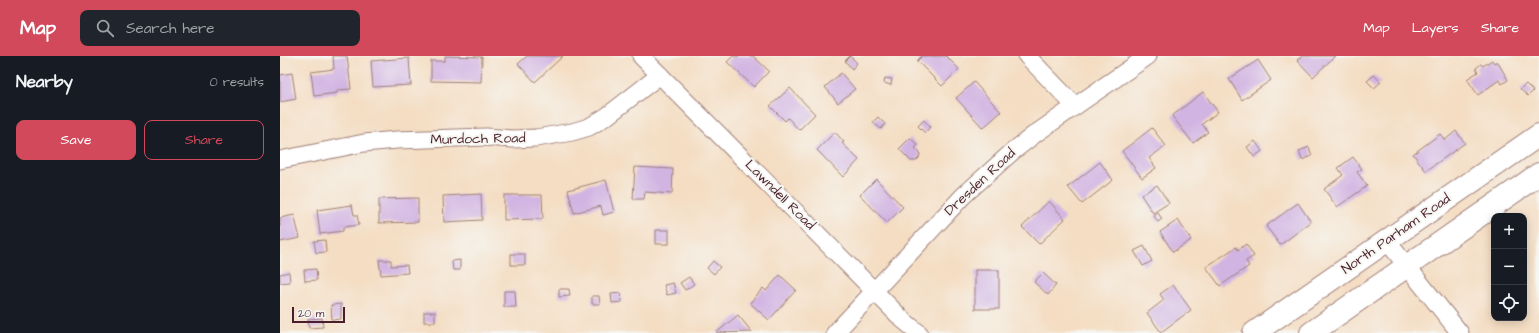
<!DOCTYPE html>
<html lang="en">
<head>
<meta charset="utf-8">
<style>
  :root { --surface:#171b24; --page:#20242c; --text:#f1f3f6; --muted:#9ea1a6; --line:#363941; --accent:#d1495b }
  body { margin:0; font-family:"Architects Daughter",sans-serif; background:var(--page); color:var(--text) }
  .controls { position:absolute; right:12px; bottom:12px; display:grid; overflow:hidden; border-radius:8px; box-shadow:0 2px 10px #0003 }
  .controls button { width:36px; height:36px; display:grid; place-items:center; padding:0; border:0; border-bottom:1px solid var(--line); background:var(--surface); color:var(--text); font:20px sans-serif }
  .scale { position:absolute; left:12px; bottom:10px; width:53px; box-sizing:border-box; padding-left:4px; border:2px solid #4a1f2b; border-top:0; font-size:11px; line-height:14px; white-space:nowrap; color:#4a1f2b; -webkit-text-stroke:3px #f6f6f2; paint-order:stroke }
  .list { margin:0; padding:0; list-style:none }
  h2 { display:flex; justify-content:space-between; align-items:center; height:52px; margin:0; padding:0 16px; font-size:17px }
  h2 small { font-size:13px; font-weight:400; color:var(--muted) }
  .actions { display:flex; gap:8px; padding:12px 16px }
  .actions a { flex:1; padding:9px 0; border:1px solid var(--accent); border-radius:8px; text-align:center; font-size:14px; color:var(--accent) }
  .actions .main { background:var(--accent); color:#fff }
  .icon { flex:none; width:22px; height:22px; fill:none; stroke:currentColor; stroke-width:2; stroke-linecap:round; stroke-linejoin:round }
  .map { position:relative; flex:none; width:1259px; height:277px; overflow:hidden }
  header { display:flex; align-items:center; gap:24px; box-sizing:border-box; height:56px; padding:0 20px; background:var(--accent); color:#fff }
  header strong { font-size:19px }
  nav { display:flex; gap:22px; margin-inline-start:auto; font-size:14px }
  .search { width:280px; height:36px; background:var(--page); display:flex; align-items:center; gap:10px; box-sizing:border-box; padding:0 14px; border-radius:8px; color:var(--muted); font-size:15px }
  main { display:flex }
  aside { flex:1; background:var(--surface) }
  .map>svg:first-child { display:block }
  .building { fill:#d1b4e2 }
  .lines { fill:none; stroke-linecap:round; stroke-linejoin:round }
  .street-casing { stroke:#9f7e76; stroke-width:19 }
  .highway-casing { stroke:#9f7e76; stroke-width:24 }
  .street { stroke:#fff; stroke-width:17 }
  .highway { stroke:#fff; stroke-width:22 }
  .labels { text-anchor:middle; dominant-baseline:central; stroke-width:4; stroke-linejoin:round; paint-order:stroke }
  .street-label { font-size:14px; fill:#4a1f2b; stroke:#f6f6f2 }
</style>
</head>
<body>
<header>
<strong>Map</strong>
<div class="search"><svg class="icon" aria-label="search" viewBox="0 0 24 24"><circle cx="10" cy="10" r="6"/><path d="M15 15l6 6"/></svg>Search here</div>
<nav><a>Map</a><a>Layers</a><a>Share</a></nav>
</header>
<main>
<aside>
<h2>Nearby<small>0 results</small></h2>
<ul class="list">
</ul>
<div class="actions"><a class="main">Save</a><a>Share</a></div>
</aside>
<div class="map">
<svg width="1259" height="277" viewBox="0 0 1259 277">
  <rect width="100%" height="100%" fill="#f6f6f2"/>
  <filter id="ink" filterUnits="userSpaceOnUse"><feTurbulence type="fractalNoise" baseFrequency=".025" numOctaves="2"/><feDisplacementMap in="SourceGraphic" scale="8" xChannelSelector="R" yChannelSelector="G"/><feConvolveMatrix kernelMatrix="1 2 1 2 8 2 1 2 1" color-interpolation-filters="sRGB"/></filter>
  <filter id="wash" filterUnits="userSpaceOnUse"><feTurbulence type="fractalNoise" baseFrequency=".012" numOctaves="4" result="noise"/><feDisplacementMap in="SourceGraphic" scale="16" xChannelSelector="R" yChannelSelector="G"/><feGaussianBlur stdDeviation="0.9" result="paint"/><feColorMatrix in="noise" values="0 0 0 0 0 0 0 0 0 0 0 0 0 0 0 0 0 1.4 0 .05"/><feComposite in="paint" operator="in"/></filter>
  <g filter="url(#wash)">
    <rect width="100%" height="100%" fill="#f4ddc2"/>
    <g id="blocks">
      <!-- building -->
      <g class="building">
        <path d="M53,0H67L71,33L57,34V37L34,40L31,16L54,13Z"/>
        <path d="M165,0L202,1L201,26L151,25V5H165Z"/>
        <path d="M247,0H283L255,26L238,8Z"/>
        <path d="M453,0H473L489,15L474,31L447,6Z"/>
        <path d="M570,0L577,7L572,13L565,5Z"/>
        <path d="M642,0H666L679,13L662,30L637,5Z"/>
        <path d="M1022,0H1055L1033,21L1017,4Z"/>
        <path d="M129,2L131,29L93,31L91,5Z"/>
        <path d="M978,4L991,24L962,44L949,23Z"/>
        <path d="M1212,4L1214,7L1217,5L1228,24L1222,28L1219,24L1198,39L1187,23L1198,16L1196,12L1201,8L1203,10Z"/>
        <path d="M12,17L16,43L0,46V19Z"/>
        <path d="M561,17L575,33L558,47L545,31Z"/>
        <path d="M1094,19L1101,26L1094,32L1087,25Z"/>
        <path d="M605,22L612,23L611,29L604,27Z"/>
        <path d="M694,26L721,56L703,72L676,42Z"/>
        <path d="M1246,28L1253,35L1248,40L1240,33Z"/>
        <path d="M510,32L535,58L519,74L508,62L505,65L490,50Z"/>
        <path d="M923,36L938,56L922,68L928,76L913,87L892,60Z"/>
        <path d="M598,61L605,68L601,73L593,66Z"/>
        <path d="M644,64L650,71L645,77L638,70Z"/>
        <path d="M872,72L886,90L869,102L876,112L862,122L842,95Z"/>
        <path d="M1176,75L1185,87L1146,115L1133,98L1160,78L1165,84Z"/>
        <path d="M555,76L564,86L562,87L579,104L563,121L537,94Z"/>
        <path d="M630,82L638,89L635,92L640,97L639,102L636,105H631L619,93Z"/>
        <path d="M975,85L982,95L974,101L967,91Z"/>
        <path d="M1029,91L1032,100L1022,104L1019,95Z"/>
        <path d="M1073,101L1082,113L1077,116L1087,130L1057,151L1044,133L1063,119L1058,112Z"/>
        <path d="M820,106L833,124L802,148L788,131Z"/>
        <path d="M355,111L393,113L392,138L365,136L364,143H353Z"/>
        <path d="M596,123L623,151L607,167L580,139Z"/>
        <path d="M326,124L334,156L323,159L321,150L294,157L288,134Z"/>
        <path d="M877,129L889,147L873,157L861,139Z"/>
        <path d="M201,138L202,164L164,166L163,140Z"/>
        <path d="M224,139H262L263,163L224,164Z"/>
        <path d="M138,142V166L99,167V143Z"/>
        <path d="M769,145L785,163L759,188L742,171Z"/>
        <path d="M1018,147L1031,166L1000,189L986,170Z"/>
        <path d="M72,149L74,159H77L79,169L63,171V175L40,178L37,154Z"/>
        <path d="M878,157L882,163L878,166L874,160Z"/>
        <path d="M14,159L20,182L0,186V162Z"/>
        <path d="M898,164L911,184L893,196L880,176Z"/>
        <rect x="376" y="174" width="13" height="14"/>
        <path d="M45,184L46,196L36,197L34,185Z"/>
        <path d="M966,188L974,200L966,205L969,210L940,230L926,211L956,191L958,194Z"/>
        <path d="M864,190L872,205L863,210L854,195Z"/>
        <rect x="231" y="198" width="14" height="11"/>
        <path d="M99,204H111V210L127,209L128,217L101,219Z"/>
        <path d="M180,204V214H173L172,205Z"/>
        <path d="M433,205L440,211L434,218L427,212Z"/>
        <path d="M36,213L37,224L25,225L24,214Z"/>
        <rect x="695" y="214" width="24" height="39"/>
        <path d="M9,216L10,226L0,227V218Z"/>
        <path d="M763,217L776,229L768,239L754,226Z"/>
        <path d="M500,219L516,234L489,264L470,247L483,232L486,235Z"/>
        <path d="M409,221L414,228L405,234L400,227Z"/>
        <path d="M393,227L396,237L387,239L384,229Z"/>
        <path d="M893,229L911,254L881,276L867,257L884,244L880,238Z"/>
        <path d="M279,233H289L290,240L279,241Z"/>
        <path d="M224,235H235L236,251H224Z"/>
        <path d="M341,237L342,246L332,247L331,238Z"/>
        <path d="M312,240H319L320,248H312Z"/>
        <path d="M61,248V263L52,264L51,249Z"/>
        <rect x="144" y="256" width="11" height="10"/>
        <path d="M458,259L472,276L436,277Z"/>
        <path d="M42,262L43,271L29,272L28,263Z"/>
      </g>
    </g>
  </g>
  <g filter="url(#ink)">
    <use href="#blocks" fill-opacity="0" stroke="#9f7e76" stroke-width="1"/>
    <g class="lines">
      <defs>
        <g id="street">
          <path d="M361,0L623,264L639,277"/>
          <path d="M747,0L795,50"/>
          <path d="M0,104L84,87L117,84L206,81L233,83L256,82L292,76L309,71L327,60L380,19"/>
          <path d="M1107,185L1180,277"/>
          <path d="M555,277L684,139L732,96L755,78L868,0"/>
        </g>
        <g id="highway">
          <path d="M974,277L1259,79"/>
          <path d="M1031,277L1259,118"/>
        </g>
      </defs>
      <!-- street casing -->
      <use href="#street" class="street-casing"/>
      <!-- highway casing -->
      <use href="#highway" class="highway-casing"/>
      <!-- street -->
      <use href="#street" class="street"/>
      <!-- highway -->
      <use href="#highway" class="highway"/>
    </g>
  </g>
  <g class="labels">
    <!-- street labels -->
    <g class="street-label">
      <text transform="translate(198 83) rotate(-1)">Murdoch Road</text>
      <text transform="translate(700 126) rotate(-43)">Dresden Road</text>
      <text transform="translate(500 139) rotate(45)">Lawndell Road</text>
      <text transform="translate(1116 178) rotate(-35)">North Parham Road</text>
    </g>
  </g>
</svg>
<div class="controls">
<button>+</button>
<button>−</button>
<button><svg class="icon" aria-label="locate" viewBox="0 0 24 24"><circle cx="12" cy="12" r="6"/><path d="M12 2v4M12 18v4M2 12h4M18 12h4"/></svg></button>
</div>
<div class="scale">20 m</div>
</div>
</main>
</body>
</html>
